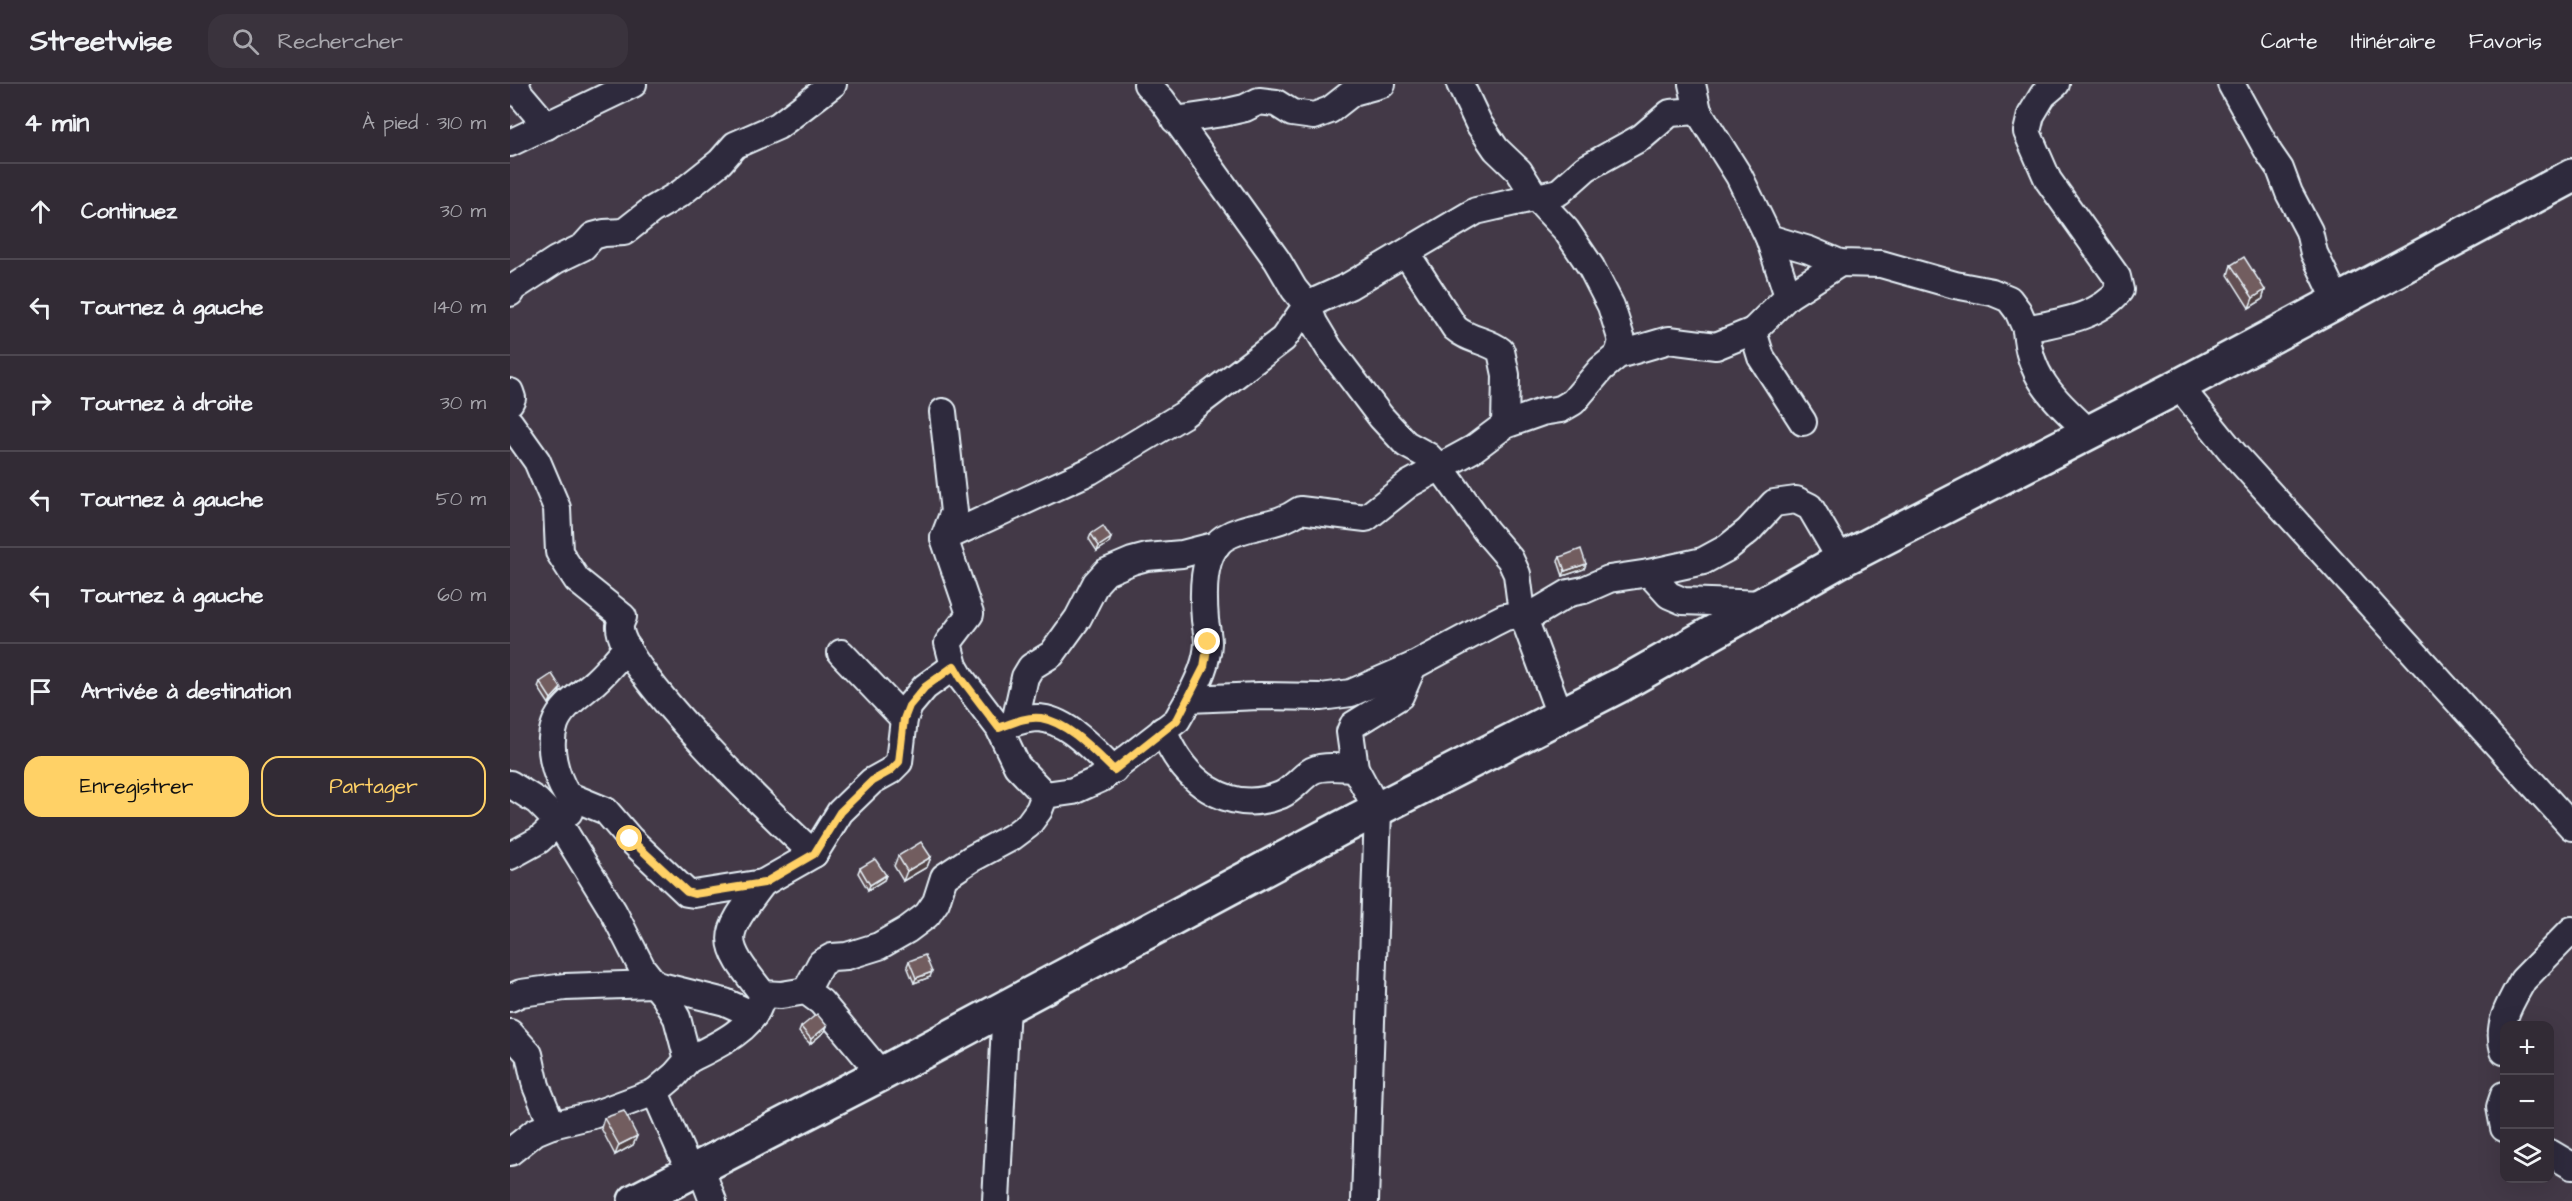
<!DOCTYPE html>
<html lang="fr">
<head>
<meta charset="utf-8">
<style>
  :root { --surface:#322b35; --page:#3a333d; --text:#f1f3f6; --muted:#a8a7ad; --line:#4d4750; --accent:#ffd166 }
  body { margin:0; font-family:"Architects Daughter",sans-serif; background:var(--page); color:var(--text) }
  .controls { position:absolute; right:18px; bottom:18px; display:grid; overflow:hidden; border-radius:12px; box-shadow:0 6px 24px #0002 }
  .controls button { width:54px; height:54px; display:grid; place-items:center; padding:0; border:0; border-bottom:2px solid var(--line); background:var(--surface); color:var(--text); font:30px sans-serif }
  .stop { position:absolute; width:18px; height:18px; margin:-14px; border:4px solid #ffd166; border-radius:50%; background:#fff }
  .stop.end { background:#ffd166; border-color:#fff; box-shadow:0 2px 6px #0008 }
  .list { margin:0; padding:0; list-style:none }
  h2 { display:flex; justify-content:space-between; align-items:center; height:78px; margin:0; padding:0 24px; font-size:26px }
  h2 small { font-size:20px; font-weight:400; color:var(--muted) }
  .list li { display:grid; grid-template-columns:39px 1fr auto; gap:18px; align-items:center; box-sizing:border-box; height:96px; padding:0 24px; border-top:2px solid var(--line) }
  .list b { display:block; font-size:22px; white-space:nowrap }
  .list em { font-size:20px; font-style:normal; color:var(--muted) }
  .actions { display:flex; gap:12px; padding:18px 24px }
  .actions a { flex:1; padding:14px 0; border:2px solid var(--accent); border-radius:18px; text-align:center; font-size:21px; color:var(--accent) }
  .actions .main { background:var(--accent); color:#111 }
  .icon { flex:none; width:33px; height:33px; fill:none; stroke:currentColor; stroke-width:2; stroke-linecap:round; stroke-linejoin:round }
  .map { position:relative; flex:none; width:2062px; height:1117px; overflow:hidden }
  header { display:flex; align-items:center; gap:36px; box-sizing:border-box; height:84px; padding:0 30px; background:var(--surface); border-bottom:2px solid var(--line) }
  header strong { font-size:28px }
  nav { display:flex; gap:33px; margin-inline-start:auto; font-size:21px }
  .search { width:420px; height:54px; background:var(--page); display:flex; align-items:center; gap:15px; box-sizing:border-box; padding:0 21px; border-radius:18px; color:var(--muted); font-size:22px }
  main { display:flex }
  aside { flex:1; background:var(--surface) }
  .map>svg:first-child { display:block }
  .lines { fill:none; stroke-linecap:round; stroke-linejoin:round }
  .minor-casing { stroke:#e8f1f8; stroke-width:30 }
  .major-casing { stroke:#e8f1f8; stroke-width:38 }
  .minor { stroke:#2f2a3d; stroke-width:26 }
  .major { stroke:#2f2a3d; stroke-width:33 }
  .wall { fill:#625052; stroke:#e8f1f8; stroke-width:1.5 }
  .shaded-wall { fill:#504142; stroke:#e8f1f8; stroke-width:1.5 }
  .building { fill:#725d5f; stroke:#e8f1f8; stroke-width:1.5 }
  .route { stroke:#ffd166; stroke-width:8 }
</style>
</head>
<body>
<header>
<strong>Streetwise</strong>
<div class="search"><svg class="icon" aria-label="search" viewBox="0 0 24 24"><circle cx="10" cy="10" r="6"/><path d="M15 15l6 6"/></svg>Rechercher</div>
<nav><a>Carte</a><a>Itinéraire</a><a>Favoris</a></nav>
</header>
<main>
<aside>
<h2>4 min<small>À pied · 310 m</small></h2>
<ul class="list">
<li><svg class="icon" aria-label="ahead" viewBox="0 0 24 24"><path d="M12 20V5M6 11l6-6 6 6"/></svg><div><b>Continuez</b></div><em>30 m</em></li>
<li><svg class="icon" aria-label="left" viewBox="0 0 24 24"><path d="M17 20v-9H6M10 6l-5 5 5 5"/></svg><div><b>Tournez à gauche</b></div><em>140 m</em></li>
<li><svg class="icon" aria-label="right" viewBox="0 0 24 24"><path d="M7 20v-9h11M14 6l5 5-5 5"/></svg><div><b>Tournez à droite</b></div><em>30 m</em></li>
<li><svg class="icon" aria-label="left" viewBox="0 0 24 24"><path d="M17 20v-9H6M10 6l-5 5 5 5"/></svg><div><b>Tournez à gauche</b></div><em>50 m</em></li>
<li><svg class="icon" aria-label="left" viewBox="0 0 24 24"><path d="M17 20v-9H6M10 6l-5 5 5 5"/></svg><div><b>Tournez à gauche</b></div><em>60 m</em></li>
<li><svg class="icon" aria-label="arrive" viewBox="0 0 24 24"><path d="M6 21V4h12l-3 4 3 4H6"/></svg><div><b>Arrivée à destination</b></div></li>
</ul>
<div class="actions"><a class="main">Enregistrer</a><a>Partager</a></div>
</aside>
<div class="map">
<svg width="2062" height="1117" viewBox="0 0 2062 1117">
  <rect width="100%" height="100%" fill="#433947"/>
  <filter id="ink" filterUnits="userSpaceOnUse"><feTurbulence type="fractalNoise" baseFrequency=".0167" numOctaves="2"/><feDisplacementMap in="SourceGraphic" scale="12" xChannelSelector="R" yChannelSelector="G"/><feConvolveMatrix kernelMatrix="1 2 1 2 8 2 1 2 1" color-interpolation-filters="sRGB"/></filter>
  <g filter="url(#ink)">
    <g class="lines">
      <defs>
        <g id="minor">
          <path d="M6,0L9,9L37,42"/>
          <path d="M950,0L969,40L986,65L1009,87L1026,114L1056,146L1081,183L1101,222L1112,257L1108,271"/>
          <path d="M1182,0L1188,27L1229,92L1259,154L1299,166L1330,179L1371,180L1445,201L1482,208L1499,215L1508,227L1516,245C1549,238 1588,234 1610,206L1607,193L1538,96L1517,48L1521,31L1533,11L1546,0"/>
          <path d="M1721,0L1759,69L1770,85L1779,109L1799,147L1804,169L1827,217"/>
          <path d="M665,36L713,29L735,24L749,17L766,19L782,29L804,32L820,26L843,8L872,0"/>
          <path d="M0,59L123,0"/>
          <path d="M1259,154L1278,212L1243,247L1251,273L1293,338"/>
          <path d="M896,169L945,244C960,257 978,256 991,267L996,291L995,341"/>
          <path d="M0,209L3,204L46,176L73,163L83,152L94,149L114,148L142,126L171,109L210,78L225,61L268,42L323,0"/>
          <path d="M1278,212L1330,179"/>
          <path d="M1516,245C1519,294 1545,316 1579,348"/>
          <path d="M1669,302L1724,370L2062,743"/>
          <path d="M0,308L2,314L0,318"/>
          <path d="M433,328L444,428L434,454L460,530L438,559L444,582L451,594L489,644L507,682L535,711"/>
          <path d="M0,339L27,377L47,424L49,468L67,496L113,533C112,536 110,539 110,542C106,582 270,739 304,770"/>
          <path d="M434,454L580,387L673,331L773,255L797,221L784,205L767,176L652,16L637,0"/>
          <path d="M1139,489L1159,511L1173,517L1254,520"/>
          <path d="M117,563C107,575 97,587 86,597C73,609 51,622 45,640C37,663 45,691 57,711L96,727L120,755L177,809L184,810L253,799L304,770L330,728L362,697L380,687L389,678L394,635L399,622L415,603L444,582"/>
          <path d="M331,569L394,635"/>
          <path d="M679,615C688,597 697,580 698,559C698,551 696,544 695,536C693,512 691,469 714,454C738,439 766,444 790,426L856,434L899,400L963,365L995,341L1032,328L1051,325L1063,318L1091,285L1108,271L1159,256L1206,262L1243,247"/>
          <path d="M1050,631L1012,529L1007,490L1000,475L976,447L936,391L918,372L896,360L871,333L819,264L804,239L797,221L839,202L966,127L1049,108L1076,84L1132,53L1160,29L1188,27"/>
          <path d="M505,638L515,593L521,583L542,570L568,534L586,499L596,488L622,477L637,473L672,470L707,461"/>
          <path d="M491,643C503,639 515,634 528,634C557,635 584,667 604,686"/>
          <path d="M653,646C672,695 717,733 771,711C782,706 790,695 800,688C811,680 832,684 845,684"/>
          <path d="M0,700L27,717L49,739L103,827L132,884L155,913L167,934L178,976L165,991L145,1008L180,1088"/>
          <path d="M0,772L29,756L59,728"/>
          <path d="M253,799C212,853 209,855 253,910L271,911L296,907L311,918L371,990"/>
          <path d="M296,907L311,879L322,873L337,872L369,862L397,846L417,831L426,818L434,793L461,775L502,753L518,741L529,726L535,711L563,707L592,694L667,636L679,615L749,612L811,613L841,609L903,582"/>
          <path d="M0,914L11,909L55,903L143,900L215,918L244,931"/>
          <path d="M0,949L19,970L26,1002L42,1041"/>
          <path d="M1994,967C1986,940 2000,919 2013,896L2062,846"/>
          <path d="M178,976C203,963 240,948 250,919"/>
          <path d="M1994,1011L1990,1023L1994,1044"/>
          <path d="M0,1068L25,1048L42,1041L83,1031L145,1008"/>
          <path d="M2040,1069L2062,1082"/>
          <path d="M190,1083L203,1117"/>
          <path d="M486,1117L496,921"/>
          <path d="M855,1117L868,727L845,684L840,648L843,641L890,612L903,582L985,538L995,533L1027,528L1059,509L1074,506L1099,495L1139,489L1193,477L1217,464L1238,447L1264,419L1286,416L1300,423L1331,476"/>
        </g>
        <path id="major" d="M125,1117L371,990L831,744L1112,600L1331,476L1669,302L2062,92"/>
      </defs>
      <!-- minor casing -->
      <use href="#minor" class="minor-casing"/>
      <!-- major casing -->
      <use href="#major" class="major-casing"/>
      <!-- minor -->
      <use href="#minor" class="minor"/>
      <!-- major -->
      <use href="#major" class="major"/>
    </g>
    <!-- wall -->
    <g class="wall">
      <path d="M1721,181L1755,206L1752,216L1739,224L1718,191Z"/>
      <path d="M581,450L599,459L587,467L579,455Z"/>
      <path d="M1050,473L1076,480L1074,485L1053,492L1048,477Z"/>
      <path d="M30,598L49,609L39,620L28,603Z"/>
      <path d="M388,772L421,773L417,783L393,797L384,782Z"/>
      <path d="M350,784L376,791L374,796L358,806L348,789Z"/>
      <path d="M399,877L420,893L404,899L397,882Z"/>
      <path d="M317,942L315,947L300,960L289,948L291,943Z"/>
      <path d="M94,1034L127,1052L123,1061L105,1071L91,1044Z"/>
    </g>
    <!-- shaded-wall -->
    <g class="shaded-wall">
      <path d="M1755,206L1752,216L1739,224L1743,214Z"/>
      <path d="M601,454L599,459L587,467L589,462Z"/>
      <path d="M1076,480L1074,485L1053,492L1055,487Z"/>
      <path d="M51,604L49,609L39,620L41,615Z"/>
      <path d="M421,773L417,783L393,797L397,787Z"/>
      <path d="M376,791L374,796L358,806L360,801Z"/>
      <path d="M422,888L420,893L404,899L406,894Z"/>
      <path d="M317,942L315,947L300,960L301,955Z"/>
      <path d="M127,1052L123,1061L105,1071L109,1061Z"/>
    </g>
    <!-- building -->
    <g class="building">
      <path d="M1734,173L1755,206L1743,214L1721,181Z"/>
      <path d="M593,442L601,454L589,462L581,450Z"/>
      <path d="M1071,465L1076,480L1055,487L1050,473Z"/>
      <path d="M42,590L51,604L41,615L30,598Z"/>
      <path d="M411,758L421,773L397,787L388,772Z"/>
      <path d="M365,775L376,791L360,801L350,784Z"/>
      <path d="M415,871L422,888L406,894L399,877Z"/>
      <path d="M307,930L317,942L301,955L291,943Z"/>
      <path d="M114,1027L127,1052L109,1061L94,1034Z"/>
    </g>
  </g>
  <g class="lines" filter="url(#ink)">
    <!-- route -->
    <path class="route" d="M120,755L177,808L184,810L254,799L304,770L330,728L362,697L380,687L389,678L394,635L399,622L415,603L444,582L451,594L489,644C502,639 517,632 531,634C559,639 584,667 604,686L667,636L694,583L698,558"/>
  </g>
</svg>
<div class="controls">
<button>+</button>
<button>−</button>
<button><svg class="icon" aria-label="layers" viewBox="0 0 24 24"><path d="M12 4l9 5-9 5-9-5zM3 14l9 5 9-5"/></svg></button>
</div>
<div class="stop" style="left:120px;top:755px"></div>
<div class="stop end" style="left:698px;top:558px"></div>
</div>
</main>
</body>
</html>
